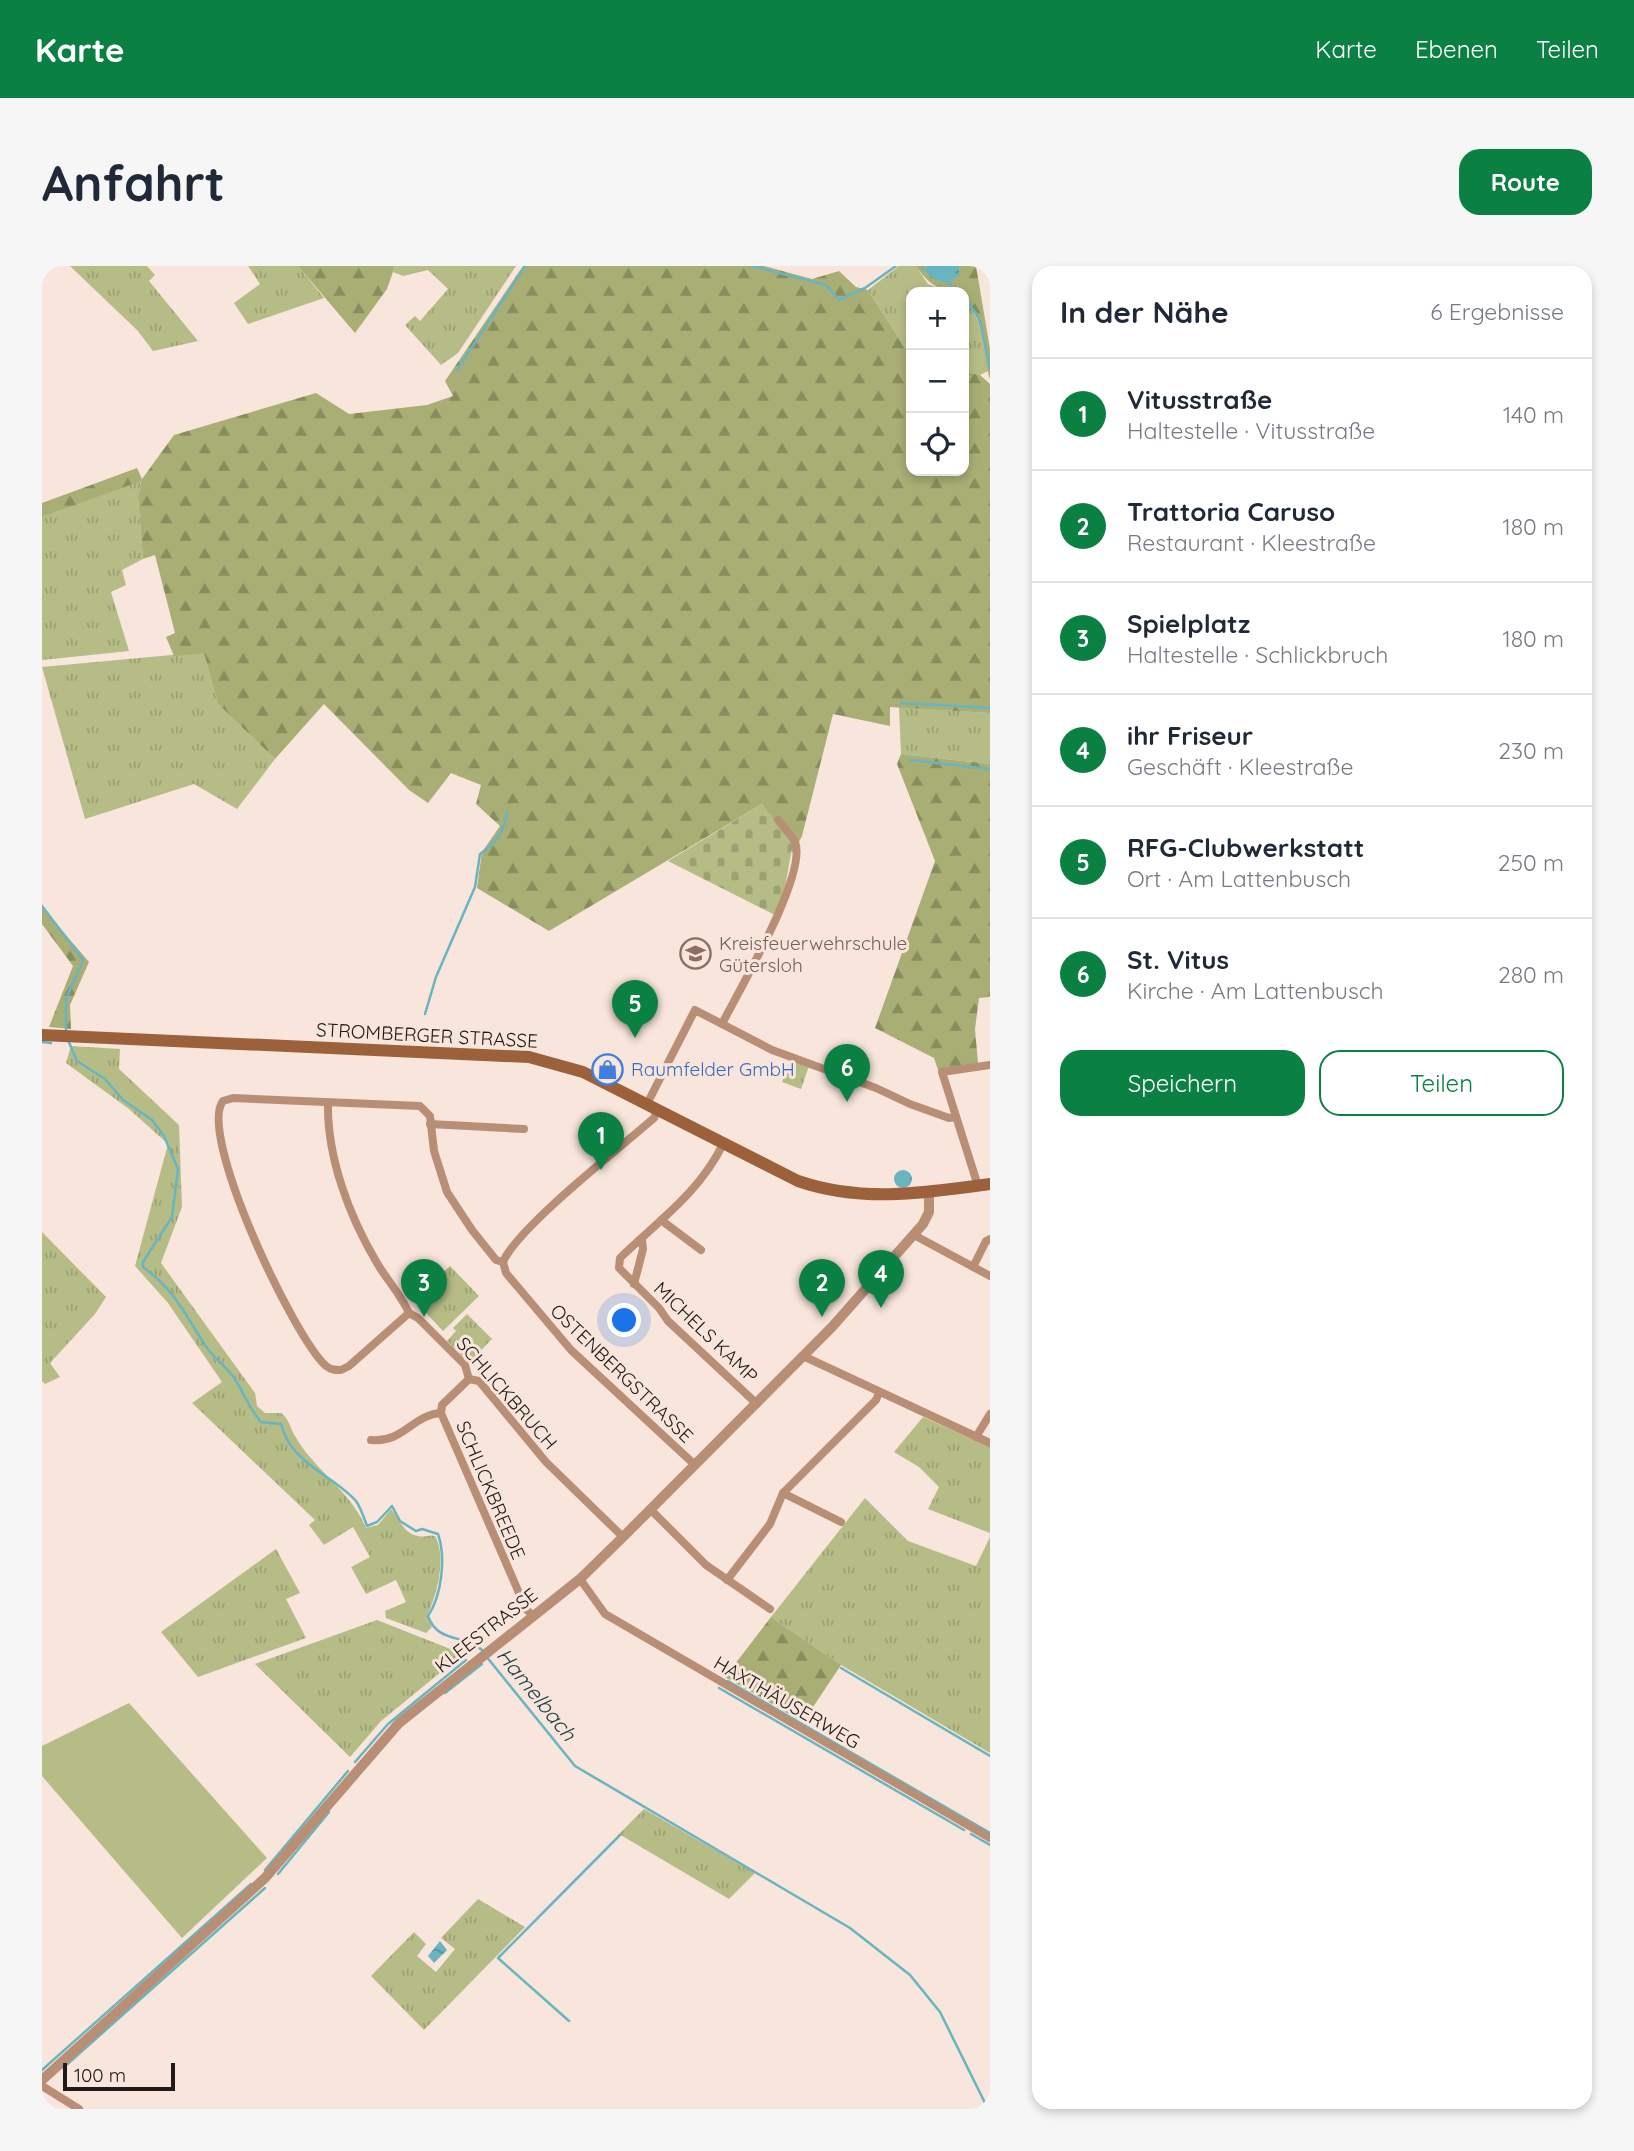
<!DOCTYPE html>
<html lang="de">
<head>
<meta charset="utf-8">
<style>
  :root { --surface:#fff; --page:#f6f6f7; --text:#1f2937; --muted:#747a83; --line:#e0e1e3; --accent:#0b8043 }
  body { margin:0; font-family:Quicksand,sans-serif; background:var(--page); color:var(--text) }
  .controls { position:absolute; right:21px; top:21px; display:grid; overflow:hidden; border-radius:14px; box-shadow:0 4px 10px #0003 }
  .controls button { width:63px; height:63px; display:grid; place-items:center; padding:0; border:0; border-bottom:2px solid var(--line); background:var(--surface); color:var(--text); font:35px sans-serif }
  .scale { position:absolute; left:21px; bottom:18px; width:112px; box-sizing:border-box; padding-left:7px; border:4px solid #201916; border-top:0; font-size:19px; line-height:24px; white-space:nowrap; color:#201916; -webkit-text-stroke:5px #f8e5dc; paint-order:stroke }
  .you { position:absolute; left:583px; top:1055px; width:24px; height:24px; margin:-18px; border:5px solid #fff; border-radius:50%; background:#1a73e8; box-shadow:0 0 0 10px #1a73e833 }
  .badge { display:grid; place-items:center; width:46px; height:46px; border-radius:50%; background:var(--accent); color:#fff; font-size:23px; font-weight:700 }
  .pin { position:absolute; translate:-50% -58px; filter:drop-shadow(0 2px 4px #0008) }
  .pin::after { content:''; position:absolute; top:37px; width:24px; height:21px; background:inherit; clip-path:polygon(0 0,100% 0,50% 100%) }
  .list { margin:0; padding:0; list-style:none }
  h2 { display:flex; justify-content:space-between; align-items:center; height:91px; margin:0; padding:0 28px; font-size:30px }
  h2 small { font-size:23px; font-weight:400; color:var(--muted) }
  .list li { display:grid; grid-template-columns:46px 1fr auto; gap:21px; align-items:center; box-sizing:border-box; height:112px; padding:0 28px; border-top:2px solid var(--line) }
  .list b { display:block; font-size:26px; white-space:nowrap }
  .list p { margin:0; font-size:23px; white-space:nowrap; color:var(--muted) }
  .list em { font-size:23px; font-style:normal; color:var(--muted) }
  .actions { display:flex; gap:14px; padding:21px 28px }
  .actions a { flex:1; padding:16px 0; border:2px solid var(--accent); border-radius:21px; text-align:center; font-size:24px; color:var(--accent) }
  .actions .main { background:var(--accent); color:#fff }
  .icon { flex:none; width:38px; height:38px; fill:none; stroke:currentColor; stroke-width:2; stroke-linecap:round; stroke-linejoin:round }
  .map { position:relative; flex:none; width:948px; height:1843px; overflow:hidden; border-radius:21px }
  header { display:flex; align-items:center; gap:42px; box-sizing:border-box; height:98px; padding:0 35px; background:var(--accent); color:#fff }
  header strong { font-size:33px }
  nav { display:flex; gap:38px; margin-inline-start:auto; font-size:24px }
  .intro { display:flex; align-items:center; justify-content:space-between; box-sizing:border-box; height:168px; padding:0 42px }
  h1 { margin:0; font-size:49px }
  .button { padding:18px 32px; border-radius:21px; background:var(--accent); color:#fff; font-size:24px; font-weight:700 }
  main { display:flex; gap:42px; padding:0 42px }
  aside { flex:1; background:var(--surface); border-radius:21px; box-shadow:0 4px 10px #0003 }
  .map>svg:first-child { display:block }
  .grass { fill:url(#grass-tufts) }
  .forest { fill:url(#forest-firs) }
  .cemetery { fill:url(#cemetery-stones) }
  .pitch { fill:#b6bc86 }
  .water { fill:url(#water-ripples) }
  .lines { fill:none; stroke-linecap:round; stroke-linejoin:round }
  .stream { stroke:#68b5c1; stroke-width:2.5 }
  .minor { stroke:#b88e75; stroke-width:8 }
  .tertiary { stroke:#b88e75; stroke-width:10 }
  .secondary { stroke:#9c603b; stroke-width:12 }
  .labels { text-anchor:middle; dominant-baseline:central; stroke-width:6; stroke-linejoin:round; paint-order:stroke }
  .education-label { font-size:19px; fill:#785e54; stroke:#f8e5dc; text-anchor:start }
  .street-label { font-size:19px; fill:#201916; stroke:#f8e5dc }
  .shop-label { font-size:19px; fill:#366cbe; stroke:#f8e5dc; text-anchor:start }
  .water-label { font-size:21px; font-style:italic; fill:#1d4248; stroke:#f8e5dc }
</style>
</head>
<body>
<header>
<strong>Karte</strong>
<nav><a>Karte</a><a>Ebenen</a><a>Teilen</a></nav>
</header>
<div class="intro"><h1>Anfahrt</h1><a class="button">Route</a></div>
<main>
<div class="map">
<svg width="948" height="1843" viewBox="0 0 948 1843">
  <defs>
    <pattern id="grass-tufts" width="24" height="20" patternUnits="userSpaceOnUse" patternTransform="scale(1.75)"><rect width="24" height="20" fill="#b6bc86"/><path d="M3 7l-1-3M5 7V3M7 7l1-3M15 17l-1-3M17 17v-4M19 17l1-3" fill="none" stroke="#9ca173"/></pattern>
    <pattern id="forest-firs" width="22" height="20" patternUnits="userSpaceOnUse" patternTransform="scale(1.75)"><rect width="22" height="20" fill="#a8ae74"/><path d="M5 1l3.5 6h-7zM16 11l3.5 6h-7z" fill="#888d5e"/></pattern>
    <pattern id="cemetery-stones" width="16" height="16" patternUnits="userSpaceOnUse" patternTransform="scale(1.75)"><rect width="16" height="16" fill="#b6bc86"/><path d="M2 7V4a2 2 0 0 1 4 0v3zM10 15v-3a2 2 0 0 1 4 0v3z" fill="#9ca173"/></pattern>
    <pattern id="water-ripples" width="26" height="14" patternUnits="userSpaceOnUse" patternTransform="scale(1.75)"><rect width="26" height="14" fill="#68b5c1"/><path d="M2 4q2-2 4 0t4 0M15 11q2-2 4 0t4 0" fill="none" stroke="#55929c"/></pattern>
  </defs>
  <rect width="100%" height="100%" fill="#f8e5dc"/>
  <!-- grass -->
  <g class="grass">
    <path d="M28,0H105L113,9L107,15L156,75L111,85L96,65Z"/>
    <path d="M206,0H256L282,32L206,58L192,37L218,18Z"/>
    <path d="M353,0H474L416,87L399,99L363,59L373,50L378,55L406,23L386,4L361,10L351,6Z"/>
    <path d="M857,0H874L886,18L907,26H869V91L826,24Z"/>
    <path d="M922,34C940,48 941,83 946,105L938,109L922,105Z"/>
    <path d="M99,214L96,231L101,293L80,304L84,319L69,326L87,385L0,394V251Z"/>
    <path d="M162,386L176,438L233,493L195,543L152,518L43,553L0,401Z"/>
    <path d="M857,441L948,447V498L859,488Z"/>
    <path d="M29,780L78,783L77,803L137,859L140,941L119,997L213,1127L215,1140L223,1147H239C248,1154 247,1160 253,1170C272,1204 309,1225 324,1262L336,1259L349,1243C358,1252 360,1267 376,1270C383,1272 387,1268 393,1270C405,1290 395,1330 385,1349L390,1361L384,1367L344,1352L343,1345L364,1336L354,1314L324,1328L309,1301L328,1291L311,1261L282,1279L267,1259L273,1254L150,1137L180,1116L126,1037L93,1000L126,878L87,843L24,797Z"/>
    <path d="M749,793L767,800L759,823L740,816Z"/>
    <path d="M0,966L64,1031L53,1048L8,1097L18,1111L3,1118L0,1115Z"/>
    <path d="M408,1000L437,1030L401,1065L371,1033Z"/>
    <path d="M425,1048L450,1073L427,1097L405,1075L414,1065L411,1062Z"/>
    <path d="M881,1151L948,1181V1267L886,1243L897,1221L877,1201L852,1186Z"/>
    <path d="M823,1232L866,1275L934,1300L948,1271V1487L799,1399L729,1351Z"/>
    <path d="M234,1283L258,1327L244,1333L264,1372L156,1411L119,1366Z"/>
    <path d="M335,1354L421,1388L339,1455L308,1491L213,1398Z"/>
    <path d="M602,1543L713,1607L687,1633L577,1568Z"/>
    <path d="M436,1633L483,1661L382,1764L329,1710L372,1666L384,1678L375,1690L394,1706L413,1683L399,1672Z"/>
  </g>
  <!-- forest -->
  <g class="forest">
    <path d="M256,0H353L345,23L313,67Z"/>
    <path d="M481,0H722L770,13L797,5L814,21L826,24L869,91V205H922V105L938,109L948,118V447L848,441V460L791,448L760,570L751,587L720,538L507,665L435,622L440,586L458,560L434,538L439,519L409,507L386,537L367,524L282,438L233,493L176,438L162,387L132,390L124,371L133,367L113,289L101,293L96,231L99,215L0,251V237L95,202L100,213L132,169L274,127L307,148L385,139L411,130L403,115Z"/>
    <path d="M874,0H934L948,83V113C940,90 943,50 922,34V26C898,26 887,19 874,0Z"/>
    <path d="M859,488L948,498V731L937,732L933,763L936,797L896,804L892,792L833,762L893,595L855,498Z"/>
    <path d="M0,641L47,696L28,739L29,763L7,761L31,700L0,658Z"/>
    <path d="M729,1351L799,1399L761,1456L683,1411Z"/>
  </g>
  <!-- cemetery -->
  <path class="cemetery" d="M720,538L751,577L741,632L733,649L626,595Z"/>
  <!-- pitch -->
  <path class="pitch" d="M87,1437L225,1592L140,1672L0,1510V1480Z"/>
  <!-- water -->
  <g class="water">
    <path d="M886,0H917V9L907,17C897,16 888,13 883,4Z"/>
    <circle cx="861" cy="913" r="9"/>
    <path d="M398,1675L405,1684L392,1697L386,1690Z"/>
  </g>
  <g class="lines">
    <!-- stream -->
    <g class="stream">
      <path d="M710,0L784,19L797,34L823,22L854,0"/>
      <path d="M879,0L883,4"/>
      <path d="M907,17L915,26"/>
      <path d="M922,30L937,52L948,101"/>
      <path d="M415,104L483,0"/>
      <path d="M859,437L948,442"/>
      <path d="M868,494L948,503"/>
      <path d="M0,640L41,694L24,733V767"/>
      <path d="M383,748L394,711L433,621L438,588C453,578 463,563 465,546"/>
      <path d="M26,774L35,795L63,813L81,834L110,854L122,870L136,903L130,951L101,996V1001C135,1026 143,1049 165,1082C174,1094 186,1102 194,1115C204,1131 206,1141 219,1156L239,1158C249,1198 291,1209 314,1235C319,1242 322,1252 325,1260L335,1256L350,1240L358,1255L374,1265L380,1263L396,1268C404,1291 400,1329 386,1350C396,1378 423,1368 440,1384"/>
      <path d="M0,776L9,777"/>
      <path d="M444,1390L533,1500L808,1662L868,1709L898,1746L946,1843"/>
      <path d="M799,1402L948,1490"/>
      <path d="M686,1415L948,1567"/>
      <path d="M677,1422L922,1564"/>
      <path d="M403,1427L440,1398"/>
      <path d="M313,1496L346,1458L424,1394"/>
      <path d="M929,1568L948,1579"/>
      <path d="M223,1604L306,1505"/>
      <path d="M236,1608L287,1546"/>
      <path d="M527,1755L456,1692L578,1569"/>
      <path d="M21,1802L223,1622"/>
      <path d="M0,1804L209,1618"/>
    </g>
    <!-- minor -->
    <g class="minor">
      <path d="M680,758C696,726 766,608 753,576C749,568 741,561 736,554"/>
      <path d="M286,837C285,891 307,950 335,997C345,1014 359,1029 367,1047L376,1052L423,1099L427,1113"/>
      <path d="M605,838L653,744L730,784L834,822L868,838L907,852L914,851"/>
      <path d="M388,858L482,863"/>
      <path d="M681,878C658,926 615,956 578,992L577,1002L617,1042L626,1055L715,1138"/>
      <path d="M936,920L900,806L948,799"/>
      <path d="M619,954L659,984"/>
      <path d="M872,969L948,1010"/>
      <path d="M461,996C476,961 578,882 612,852L616,844"/>
      <path d="M931,1001L944,975L948,973"/>
      <path d="M592,1018L601,983L600,974"/>
      <path d="M367,1047L307,1100L299,1104C293,1104 289,1104 284,1100C252,1072 155,868 181,835L191,832L378,840L388,850L392,885L405,926L430,964L454,994L461,996L464,1007L529,1084L653,1199"/>
      <path d="M761,1090L948,1177"/>
      <path d="M427,1113L400,1139L399,1147L484,1343L491,1350"/>
      <path d="M427,1113L437,1115L504,1196L581,1271"/>
      <path d="M934,1171L948,1148"/>
      <path d="M329,1174C362,1177 370,1149 399,1147"/>
      <path d="M741,1227L799,1256"/>
      <path d="M609,1244L664,1299L728,1343"/>
      <path d="M538,1313L563,1348L948,1572"/>
      <path d="M685,1314L728,1258L741,1227L834,1134L837,1127"/>
      <path d="M0,1820L37,1843"/>
    </g>
    <!-- tertiary -->
    <path class="tertiary" d="M0,1814L223,1612L357,1457L538,1313L581,1271L790,1061L881,958L887,946V926"/>
    <!-- secondary -->
    <path class="secondary" d="M0,769L487,791L541,806L756,915C820,937 883,927 948,918"/>
  </g>
  <!-- icons -->
  <defs>
    <symbol id="school-ring" viewBox="-11 -11 22 22"><circle r="9.5" fill="#f8e5dc" stroke="#8d6e63" stroke-width="1.5"/><path d="M0-5L7-2L0 1L-7-2ZM-4 1L0 2.5L4 1V4Q0 6-4 4Z" fill="#8d6e63"/></symbol>
    <symbol id="shop-ring" viewBox="-11 -11 22 22"><circle r="9.5" fill="#f8e5dc" stroke="#3f7fe0" stroke-width="1.5"/><path d="M-5-2.5h2.3a2.7 3.5 0 0 1 5.4 0H5L5.5 6h-11ZM-1.5-2.5h3a1.5 2.3 0 0 0-3 0Z" fill="#3f7fe0"/></symbol>
  </defs>
  <g fill-rule="evenodd">
    <use href="#school-ring" x="636" y="670" width="35" height="35"/>
    <use href="#shop-ring" x="548" y="786" width="35" height="35"/>
  </g>
  <g class="labels">
    <!-- education labels -->
    <g class="education-label">
      <text x="677" y="677">Kreisfeuerwehrschule<tspan x="677" dy="22">Gütersloh</tspan></text>
    </g>
    <!-- street labels -->
    <g class="street-label">
      <text transform="translate(385 769) rotate(3)">STROMBERGER STRASSE</text>
      <text transform="translate(664 1066) rotate(44)">MICHELS KAMP</text>
      <text transform="translate(580 1107) rotate(44)">OSTENBERGSTRASSE</text>
      <text transform="translate(465 1127) rotate(49)">SCHLICKBRUCH</text>
      <text transform="translate(449 1224) rotate(67)">SCHLICKBREEDE</text>
      <text transform="translate(444 1364) rotate(-38)">KLEESTRASSE</text>
      <text transform="translate(745 1436) rotate(30)">HAXTHÄUSERWEG</text>
    </g>
    <!-- shop labels -->
    <g class="shop-label">
      <text x="589" y="803">Raumfelder GmbH</text>
    </g>
    <!-- water labels -->
    <g class="water-label">
      <text transform="translate(495 1428) rotate(51)">Hamelbach</text>
    </g>
  </g>
</svg>
<div class="controls">
<button>+</button>
<button>−</button>
<button><svg class="icon" aria-label="locate" viewBox="0 0 24 24"><circle cx="12" cy="12" r="6"/><path d="M12 2v4M12 18v4M2 12h4M18 12h4"/></svg></button>
</div>
<div class="scale">100 m</div>
<div class="you"></div>
<div class="pin badge" style="left:559px;top:904px">1</div>
<div class="pin badge" style="left:780px;top:1051px">2</div>
<div class="pin badge" style="left:382px;top:1051px">3</div>
<div class="pin badge" style="left:839px;top:1042px">4</div>
<div class="pin badge" style="left:593px;top:772px">5</div>
<div class="pin badge" style="left:805px;top:836px">6</div>
</div>
<aside>
<h2>In der Nähe<small>6 Ergebnisse</small></h2>
<ul class="list">
<li><span class="badge">1</span><div><b>Vitusstraße</b><p>Haltestelle · Vitusstraße</p></div><em>140 m</em></li>
<li><span class="badge">2</span><div><b>Trattoria Caruso</b><p>Restaurant · Kleestraße</p></div><em>180 m</em></li>
<li><span class="badge">3</span><div><b>Spielplatz</b><p>Haltestelle · Schlickbruch</p></div><em>180 m</em></li>
<li><span class="badge">4</span><div><b>ihr Friseur</b><p>Geschäft · Kleestraße</p></div><em>230 m</em></li>
<li><span class="badge">5</span><div><b>RFG-Clubwerkstatt</b><p>Ort · Am Lattenbusch</p></div><em>250 m</em></li>
<li><span class="badge">6</span><div><b>St. Vitus</b><p>Kirche · Am Lattenbusch</p></div><em>280 m</em></li>
</ul>
<div class="actions"><a class="main">Speichern</a><a>Teilen</a></div>
</aside>
</main>
</body>
</html>
